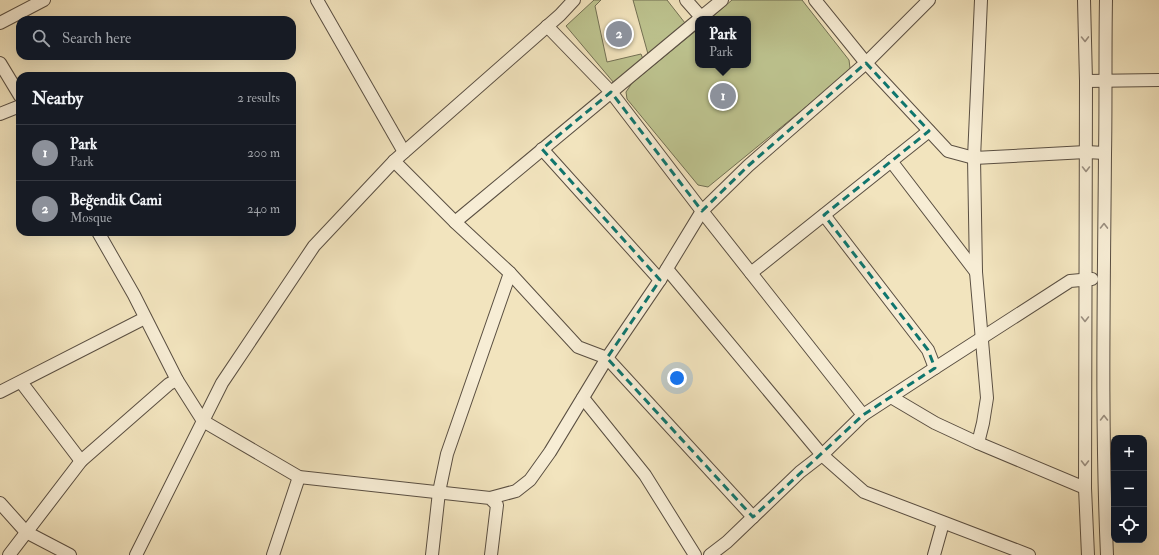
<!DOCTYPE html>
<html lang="en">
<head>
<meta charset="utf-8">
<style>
  :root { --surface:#171b24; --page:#242831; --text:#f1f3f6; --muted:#9ea1a6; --line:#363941; --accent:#8c9099 }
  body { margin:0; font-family:"IM FELL Double Pica",serif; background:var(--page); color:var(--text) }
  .controls { position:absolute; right:12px; bottom:12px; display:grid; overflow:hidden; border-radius:8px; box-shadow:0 4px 16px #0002 }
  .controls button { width:36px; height:36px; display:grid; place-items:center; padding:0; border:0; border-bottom:1px solid var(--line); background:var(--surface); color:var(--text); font:20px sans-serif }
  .you { position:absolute; left:677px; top:378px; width:14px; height:14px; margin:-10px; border:3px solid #fff; border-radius:50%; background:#1a73e8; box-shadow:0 0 0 6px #1a73e833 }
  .badge { display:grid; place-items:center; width:26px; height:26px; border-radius:50%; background:var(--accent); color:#fff; font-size:13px; font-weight:700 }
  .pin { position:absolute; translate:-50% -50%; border:2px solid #fff; box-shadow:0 1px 4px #0006 }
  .popup { position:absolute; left:695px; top:16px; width:56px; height:52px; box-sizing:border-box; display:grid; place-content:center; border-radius:8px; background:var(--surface); filter:drop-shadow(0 1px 3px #0005); font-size:13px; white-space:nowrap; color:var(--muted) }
  .popup b { font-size:15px; color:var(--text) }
  .popup::after { content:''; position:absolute; left:50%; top:100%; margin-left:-8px; border:8px solid transparent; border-top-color:var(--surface) }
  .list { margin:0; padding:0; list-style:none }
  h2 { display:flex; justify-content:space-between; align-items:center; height:52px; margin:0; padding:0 16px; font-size:17px }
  h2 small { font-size:13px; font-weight:400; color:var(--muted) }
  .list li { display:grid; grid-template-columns:26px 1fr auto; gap:12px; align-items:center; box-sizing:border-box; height:56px; padding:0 16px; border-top:1px solid var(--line) }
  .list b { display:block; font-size:15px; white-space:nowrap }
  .list p { margin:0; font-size:13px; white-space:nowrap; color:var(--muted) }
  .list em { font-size:13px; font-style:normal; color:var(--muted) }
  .icon { flex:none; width:22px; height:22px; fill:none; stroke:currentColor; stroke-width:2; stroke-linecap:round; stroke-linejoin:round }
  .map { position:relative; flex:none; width:1159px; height:555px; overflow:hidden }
  .search { position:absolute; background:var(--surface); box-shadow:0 4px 16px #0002; left:16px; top:16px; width:280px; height:44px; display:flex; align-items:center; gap:10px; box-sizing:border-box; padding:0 14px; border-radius:12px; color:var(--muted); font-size:15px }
  .panel { position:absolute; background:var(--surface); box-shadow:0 4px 16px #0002; left:16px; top:72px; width:280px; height:164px; border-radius:12px }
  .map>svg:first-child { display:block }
  .green { fill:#bdc38f; stroke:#727054 }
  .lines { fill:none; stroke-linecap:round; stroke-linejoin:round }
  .minor-casing { stroke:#5a4f42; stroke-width:14 }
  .minor { stroke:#f7edd5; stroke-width:12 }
  .oneway { stroke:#9a8f80 }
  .marked { fill:none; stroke:#0f766e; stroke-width:3; stroke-dasharray:8 5; stroke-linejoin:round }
</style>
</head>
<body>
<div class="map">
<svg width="1159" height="555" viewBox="0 0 1159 555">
  <rect width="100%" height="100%" fill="#f2e4be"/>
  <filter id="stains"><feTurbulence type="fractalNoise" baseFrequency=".005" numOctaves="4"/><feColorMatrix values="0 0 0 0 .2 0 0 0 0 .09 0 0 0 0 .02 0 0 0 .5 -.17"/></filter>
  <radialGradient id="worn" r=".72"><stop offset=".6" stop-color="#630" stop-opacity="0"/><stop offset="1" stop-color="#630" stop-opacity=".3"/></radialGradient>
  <!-- green -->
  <g class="green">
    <path d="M594,0H601L595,6L607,62L641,54L643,59L614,83L566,26Z"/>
    <path d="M633,0H667L685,23L648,54Z"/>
    <path d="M732,0H802L849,60L850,68L845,75L708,187L698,185L627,99L626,92L632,83L698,29V65H748V19H710Z"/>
  </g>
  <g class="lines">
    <defs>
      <g id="minor">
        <path d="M317,0L404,152"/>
        <path d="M686,0L701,17"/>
        <path d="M815,0L866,63L948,151L974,158L1086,152L1105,153"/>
        <path d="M1084,0L1086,81L1085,488L1088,555"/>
        <path d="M1106,0C1105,51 1106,103 1105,154C1104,288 1101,421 1107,555"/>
        <path d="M699,19L722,0"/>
        <path d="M0,23L44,0"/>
        <path d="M547,26L611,92L702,211L863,415"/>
        <path d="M0,63L20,96"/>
        <path d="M1086,81L1159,80"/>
        <path d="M0,114L20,106"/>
        <path d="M542,149L660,280"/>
        <path d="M394,161L455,222L510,273L578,347L607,358L753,517"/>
        <path d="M891,161L976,272"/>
        <path d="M824,215L928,350L935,368"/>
        <path d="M455,222L698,20"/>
        <path d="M98,232L134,295L177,380L203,421L299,477L490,498L497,505L491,555"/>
        <path d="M667,269L822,455L864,492L1029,555"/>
        <path d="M751,273L929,131"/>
        <path d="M21,382L81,461"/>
        <path d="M0,392L145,318"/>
        <path d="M891,397L935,423L978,443L1085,488"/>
        <path d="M583,398L645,475L695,555"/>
        <path d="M978,443L983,423L987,398L976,272L974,158L981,0"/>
        <path d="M490,498L516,491L530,480L550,452L607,358L660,280L702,211L748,166L866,63L929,0"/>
        <path d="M0,503L26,532L70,555"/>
        <path d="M9,555L81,461L169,384L177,380"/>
        <path d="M136,555L222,383L314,246L394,161L560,15L574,0"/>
        <path d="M273,555L299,477"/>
        <path d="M432,555L439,492L447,454L510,273"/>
        <path d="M710,555L727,542L800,472L822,455L863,415L935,368L1070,281L1092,279"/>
        <path d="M934,555L943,523"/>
      </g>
    </defs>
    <!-- minor casing -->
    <use href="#minor" class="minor-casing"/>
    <!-- minor -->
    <use href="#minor" class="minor"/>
  </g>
  <!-- one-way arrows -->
  <defs><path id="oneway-chevron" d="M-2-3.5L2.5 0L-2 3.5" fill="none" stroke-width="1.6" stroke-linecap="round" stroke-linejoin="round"/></defs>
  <g class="oneway">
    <use href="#oneway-chevron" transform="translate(1085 39) rotate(89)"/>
    <use href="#oneway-chevron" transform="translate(1086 169) rotate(90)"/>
    <use href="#oneway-chevron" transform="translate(1104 226) rotate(-89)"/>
    <use href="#oneway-chevron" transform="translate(1085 319) rotate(90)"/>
    <use href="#oneway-chevron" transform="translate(1104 418) rotate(-90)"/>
    <use href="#oneway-chevron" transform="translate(1085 463) rotate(90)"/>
  </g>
  <!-- marked area -->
  <path class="marked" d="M866,63L929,131L824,215L928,350L935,368L863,415L753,517L607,358L660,280L542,149L611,92L702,211L748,166Z"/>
  <rect width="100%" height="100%" filter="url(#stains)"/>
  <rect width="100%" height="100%" fill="url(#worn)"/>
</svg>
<div class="controls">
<button>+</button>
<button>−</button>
<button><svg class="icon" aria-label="locate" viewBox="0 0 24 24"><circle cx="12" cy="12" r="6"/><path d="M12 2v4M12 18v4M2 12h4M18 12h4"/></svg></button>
</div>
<div class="you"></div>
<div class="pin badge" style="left:723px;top:96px">1</div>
<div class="popup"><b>Park</b>Park</div>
<div class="pin badge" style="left:619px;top:34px">2</div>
<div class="search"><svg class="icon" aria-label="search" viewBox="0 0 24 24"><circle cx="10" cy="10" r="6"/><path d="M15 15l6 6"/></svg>Search here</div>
<section class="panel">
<h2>Nearby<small>2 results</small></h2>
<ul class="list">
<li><span class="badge">1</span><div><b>Park</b><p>Park</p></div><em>200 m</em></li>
<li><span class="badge">2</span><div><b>Beğendik Cami</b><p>Mosque</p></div><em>240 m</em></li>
</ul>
</section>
</div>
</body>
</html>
